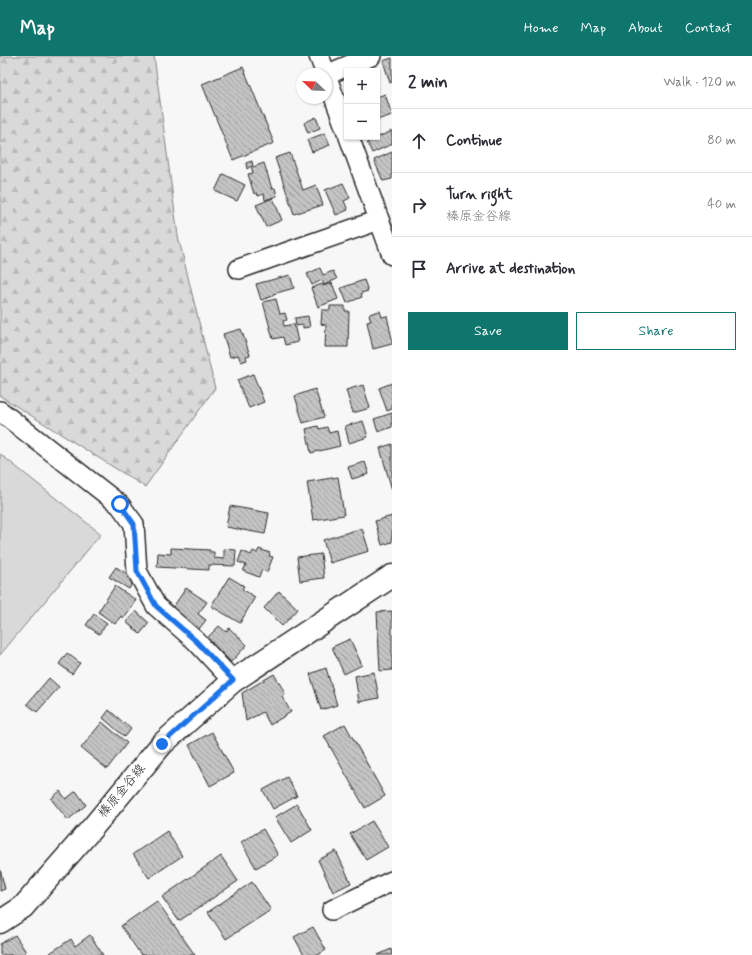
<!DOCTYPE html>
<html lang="en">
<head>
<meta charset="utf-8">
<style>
  :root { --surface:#fff; --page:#f2f2f3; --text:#2b2b33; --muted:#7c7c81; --line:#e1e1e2; --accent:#0f766e }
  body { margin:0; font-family:Mynerve,"Klee One",sans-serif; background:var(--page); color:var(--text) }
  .controls { position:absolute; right:12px; top:12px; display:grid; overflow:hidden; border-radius:0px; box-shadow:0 1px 3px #0004 }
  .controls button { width:36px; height:36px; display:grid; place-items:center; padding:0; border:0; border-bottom:1px solid var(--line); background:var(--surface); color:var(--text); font:20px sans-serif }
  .compass { position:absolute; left:296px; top:12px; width:36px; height:36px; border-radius:50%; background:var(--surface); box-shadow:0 1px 3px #0004; rotate:293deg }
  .stop { position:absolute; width:12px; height:12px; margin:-9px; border:3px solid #1a73e8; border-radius:50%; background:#fff }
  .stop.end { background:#1a73e8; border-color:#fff; box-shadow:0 1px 4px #0008 }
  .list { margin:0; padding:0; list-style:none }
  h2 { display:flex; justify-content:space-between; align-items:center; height:52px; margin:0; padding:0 16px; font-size:17px }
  h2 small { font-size:13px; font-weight:400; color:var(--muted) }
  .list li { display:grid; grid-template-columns:26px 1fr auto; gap:12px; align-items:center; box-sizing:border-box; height:64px; padding:0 16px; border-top:1px solid var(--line) }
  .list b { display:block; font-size:15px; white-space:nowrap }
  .list p { margin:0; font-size:13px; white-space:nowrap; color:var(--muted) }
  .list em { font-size:13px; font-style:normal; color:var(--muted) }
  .actions { display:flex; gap:8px; padding:12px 16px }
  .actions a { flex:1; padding:9px 0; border:1px solid var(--accent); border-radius:0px; text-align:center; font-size:14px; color:var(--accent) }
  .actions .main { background:var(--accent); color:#fff }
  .icon { flex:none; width:22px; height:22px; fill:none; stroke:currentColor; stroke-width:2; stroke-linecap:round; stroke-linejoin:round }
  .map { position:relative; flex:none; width:392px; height:899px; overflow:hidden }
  header { display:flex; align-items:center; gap:24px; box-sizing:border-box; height:56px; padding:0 20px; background:var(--accent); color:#fff }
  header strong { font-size:19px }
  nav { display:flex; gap:22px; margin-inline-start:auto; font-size:14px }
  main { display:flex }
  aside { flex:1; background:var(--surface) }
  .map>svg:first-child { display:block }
  .forest { fill:url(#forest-firs); stroke:#828282 }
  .park { fill:#d9d9d9; stroke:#828282 }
  .building { fill:url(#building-back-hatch); stroke:#2b2b2b }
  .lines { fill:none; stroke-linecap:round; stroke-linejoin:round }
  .minor-casing { stroke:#2b2b2b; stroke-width:22 }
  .major-casing { stroke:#2b2b2b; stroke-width:25 }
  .minor { stroke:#fff; stroke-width:19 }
  .major { stroke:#fff; stroke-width:22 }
  .route { stroke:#1a73e8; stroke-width:5 }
  .labels { text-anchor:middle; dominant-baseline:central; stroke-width:3.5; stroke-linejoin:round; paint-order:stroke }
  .street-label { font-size:13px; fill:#2b2b2b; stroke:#fff }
</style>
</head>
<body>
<header>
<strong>Map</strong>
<nav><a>Home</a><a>Map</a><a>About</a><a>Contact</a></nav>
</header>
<main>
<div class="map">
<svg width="392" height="899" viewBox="0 0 392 899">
  <defs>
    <pattern id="forest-firs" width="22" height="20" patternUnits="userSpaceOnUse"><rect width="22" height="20" fill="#d9d9d9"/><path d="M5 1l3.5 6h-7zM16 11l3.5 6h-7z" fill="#bababa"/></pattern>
    <pattern id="building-back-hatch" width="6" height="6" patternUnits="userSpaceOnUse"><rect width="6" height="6" fill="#c4c4c4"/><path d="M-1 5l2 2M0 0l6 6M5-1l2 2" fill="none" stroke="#9f9f9f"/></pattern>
  </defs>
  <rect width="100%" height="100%" fill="#f7f7f7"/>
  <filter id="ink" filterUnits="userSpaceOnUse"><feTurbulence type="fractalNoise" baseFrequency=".025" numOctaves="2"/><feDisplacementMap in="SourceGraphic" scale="8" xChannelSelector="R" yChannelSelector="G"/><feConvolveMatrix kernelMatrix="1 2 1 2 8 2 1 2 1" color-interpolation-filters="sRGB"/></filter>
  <g filter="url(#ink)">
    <!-- forest -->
    <path class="forest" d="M0,0H154L178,180L215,332L145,431L0,340Z"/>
    <!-- park -->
    <path class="park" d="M0,398L101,478L0,599Z"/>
    <!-- building -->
    <g class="building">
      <path d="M392,2V26L390,27L383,5Z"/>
      <path d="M243,11L274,87L233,104L202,28Z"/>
      <path d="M385,38L392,59L377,64V41Z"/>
      <path d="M316,61L320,72L308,77L304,67Z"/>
      <path d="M392,75V88L372,97L367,86Z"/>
      <path d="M325,77L330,89L312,96L307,84Z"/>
      <path d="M392,96V123L383,125L374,104Z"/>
      <path d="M290,97L303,134L316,129L323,149L294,158L275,102Z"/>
      <path d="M252,105L253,111L264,107L272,133L275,132L277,140L265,144L264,138L258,140L257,137L254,138L248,118L253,117L251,110L247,113L246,107Z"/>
      <path d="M223,118L245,129L237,145L215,135Z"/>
      <path d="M343,127L350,142L344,145L348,154L336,159L325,134Z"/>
      <path d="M273,142L282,164L266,171L256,149Z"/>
      <path d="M320,212L323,219L333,215L337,223L324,229L322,224L312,229L307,218Z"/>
      <path d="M290,219L294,232L273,238V240L261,244L256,228Z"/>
      <path d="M364,224L368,235L361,237L362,241L347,247L341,232Z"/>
      <path d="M332,227L338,243L318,251L311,232L322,228L323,230Z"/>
      <path d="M276,243L280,258L285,257L287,264L283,265L284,270L294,268L298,286L285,289L283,281L273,283L263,246Z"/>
      <path d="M330,250H345V255H349L348,291H325L326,269L321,268L322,254H330Z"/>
      <path d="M380,255L382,261L387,260L392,283V288L373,293L367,266L371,265L369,258Z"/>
      <path d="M308,260L310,271L303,272V269L296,270L295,262Z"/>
      <path d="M241,273L250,299L246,300L247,304L241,306L238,299L230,301L223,278Z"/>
      <path d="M253,318L264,346L249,352L237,324Z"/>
      <path d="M392,327V353L387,355L379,332Z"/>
      <path d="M363,329L370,352L353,357L346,334Z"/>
      <path d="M315,333L324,361L303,367L295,340Z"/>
      <path d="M392,357V371L378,376L374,363Z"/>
      <path d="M363,365L368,381L349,387L345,370Z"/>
      <path d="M318,370L319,373L327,371L329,377L337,375L340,390L311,397L306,373Z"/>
      <path d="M392,388V434L380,392Z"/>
      <path d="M365,406L369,418L352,423L348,411Z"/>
      <path d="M338,421L344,459L313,464L307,426Z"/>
      <path d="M230,450L269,457L265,478L226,471Z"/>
      <path d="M392,460V486L382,489L375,465Z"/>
      <path d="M362,472L369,495L330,507L323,484Z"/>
      <path d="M171,492L210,494V496H214V502L224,503V493L236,494L235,510L209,509V514L157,511L158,497L171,498Z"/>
      <path d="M259,493L270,497L269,500L273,501L267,516L262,514L259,521L243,515L246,509L238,506L242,495L251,499L253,495L257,497Z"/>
      <path d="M321,498L324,522L300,525L297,501Z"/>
      <path d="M116,511L135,523L129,533L109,521Z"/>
      <path d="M229,521L244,530L242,533L255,541L240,567L211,550Z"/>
      <path d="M115,530L136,544L124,562L121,560L115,568L98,556Z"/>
      <path d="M186,532L207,546L198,558L206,564L199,573L171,554Z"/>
      <path d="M279,535L298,553L282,570L264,552Z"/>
      <path d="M136,555L149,567L140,578L126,566Z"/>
      <path d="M392,555V614L380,615L377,556Z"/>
      <path d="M94,558L107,567L99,578L86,569Z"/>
      <path d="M219,570L226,576L229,572L247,589L231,606L207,582Z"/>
      <path d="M350,583L362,609L344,618L332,591Z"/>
      <path d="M67,597L80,607L72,618L59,608Z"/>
      <path d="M326,612L337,649L321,654L310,618Z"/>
      <path d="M374,616L379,642L359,646L355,620Z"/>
      <path d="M274,618L285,637L282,641L291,656L270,669L263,656L246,665L242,637Z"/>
      <path d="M49,622L59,631L37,656L27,648Z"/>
      <path d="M109,654L131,673L125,681L103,662Z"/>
      <path d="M102,666L127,687L107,713L81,692Z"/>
      <path d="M345,668L385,740L365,752L324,680Z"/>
      <path d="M212,676L234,717L210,730L189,689Z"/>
      <path d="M287,721L297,740L273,753L263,734Z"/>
      <path d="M60,735L66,743L76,735L86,749L68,764L51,743Z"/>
      <path d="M297,748L312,774L291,787L275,761Z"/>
      <path d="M372,765L388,791L366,804L350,778Z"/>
      <path d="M263,773L278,799L256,812L241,786Z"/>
      <path d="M167,775L182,800L149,822L133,798Z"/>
      <path d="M336,795L351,827L333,836L318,804Z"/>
      <path d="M221,800L238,825L179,865L162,841Z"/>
      <path d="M0,813L5,833L0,835Z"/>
      <path d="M252,826L271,854L226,883L208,856Z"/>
      <path d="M157,845L195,899H141L121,870Z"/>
      <path d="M313,871L326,894L318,899H304L294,881Z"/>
      <path d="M15,879L26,896L21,899H0V888Z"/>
      <path d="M90,879L103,899H47L71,883L75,890Z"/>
      <path d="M391,893L392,899H378Z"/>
    </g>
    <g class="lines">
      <defs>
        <g id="minor">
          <path d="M319,0L326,18"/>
          <path d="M326,19L347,76"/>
          <path d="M326,19L371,0"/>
          <path d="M349,81L392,199"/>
          <path d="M239,213L379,164"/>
          <path d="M0,355L120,449L134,468L137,515L156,550L196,585L233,625"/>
          <path d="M332,854L392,825"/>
        </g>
        <path id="major" d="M0,866L23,851L93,771L162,688L233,625L392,520"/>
      </defs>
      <!-- minor casing -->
      <use href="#minor" class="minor-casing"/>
      <!-- major casing -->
      <use href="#major" class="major-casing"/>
      <!-- minor -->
      <use href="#minor" class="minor"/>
      <!-- major -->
      <use href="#major" class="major"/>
    </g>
  </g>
  <g class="lines" filter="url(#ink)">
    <!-- route -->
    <path class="route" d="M120,448L134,468L137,515L156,550L196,585L233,624L162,688"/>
  </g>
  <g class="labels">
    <!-- street labels -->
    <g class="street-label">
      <text transform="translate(122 735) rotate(-50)">榛原金谷線</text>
    </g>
  </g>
</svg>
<div class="controls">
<button>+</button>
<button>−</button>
</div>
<svg class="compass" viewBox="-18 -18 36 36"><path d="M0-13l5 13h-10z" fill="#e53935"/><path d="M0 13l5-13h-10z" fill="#7c7c81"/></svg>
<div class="stop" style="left:120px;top:448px"></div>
<div class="stop end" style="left:162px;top:688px"></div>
</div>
<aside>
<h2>2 min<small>Walk · 120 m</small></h2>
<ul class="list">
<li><svg class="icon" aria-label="ahead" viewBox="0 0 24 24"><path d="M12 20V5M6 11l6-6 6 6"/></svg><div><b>Continue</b></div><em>80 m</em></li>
<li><svg class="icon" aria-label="right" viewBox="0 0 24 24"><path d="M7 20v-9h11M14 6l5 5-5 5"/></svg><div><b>Turn right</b><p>榛原金谷線</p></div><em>40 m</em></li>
<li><svg class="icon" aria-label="arrive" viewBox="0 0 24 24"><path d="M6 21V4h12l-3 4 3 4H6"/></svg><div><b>Arrive at destination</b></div></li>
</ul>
<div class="actions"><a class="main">Save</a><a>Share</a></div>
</aside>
</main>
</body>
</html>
